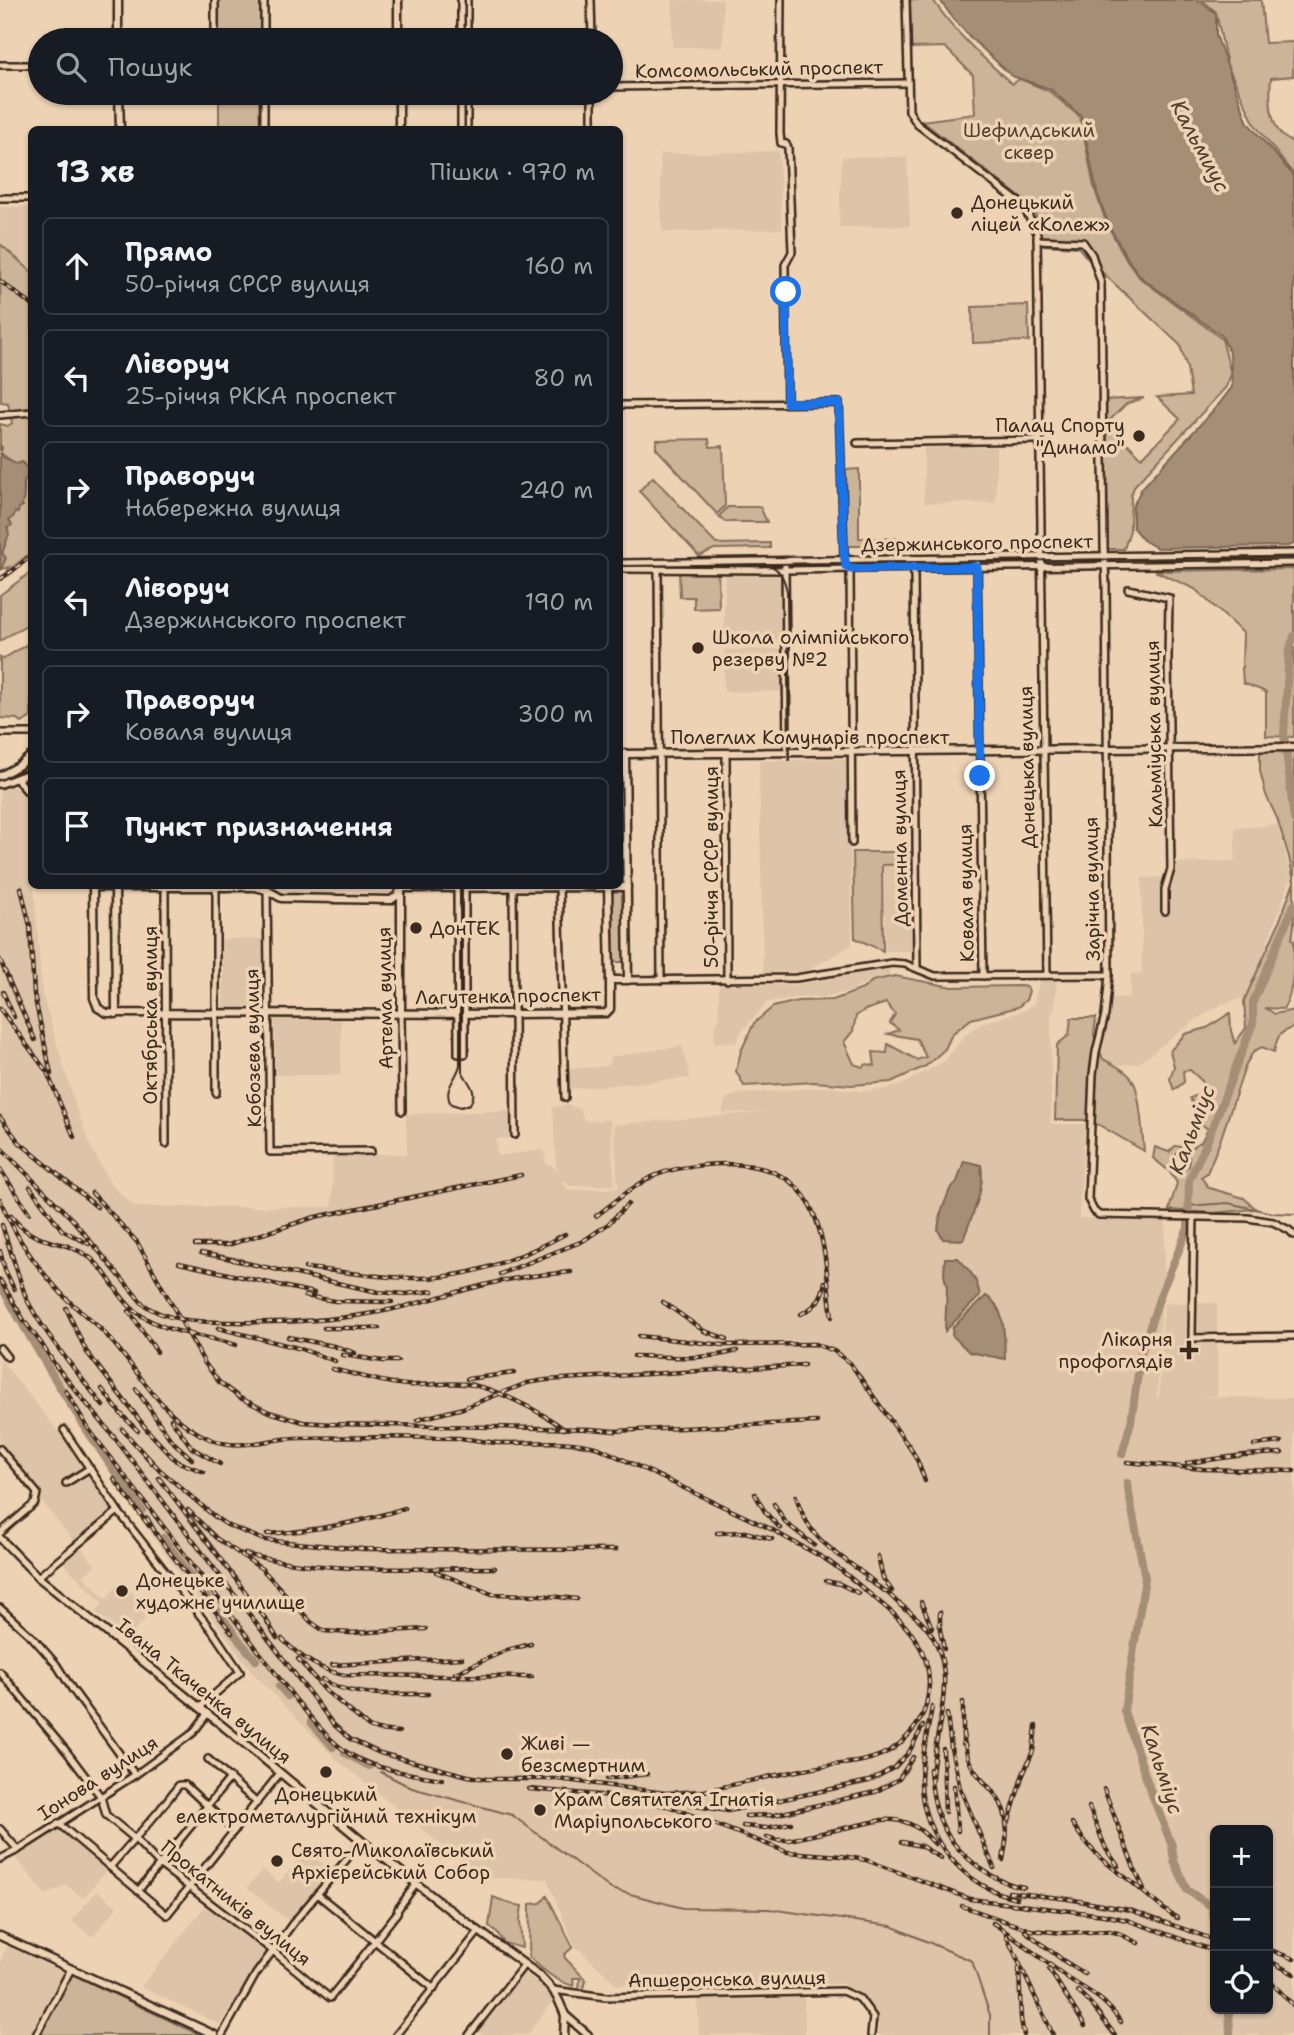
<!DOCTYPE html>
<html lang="uk">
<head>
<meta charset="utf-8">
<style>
  :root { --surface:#171b24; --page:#20242c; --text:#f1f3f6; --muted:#9ea1a6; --line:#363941 }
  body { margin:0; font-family:"Shantell Sans",sans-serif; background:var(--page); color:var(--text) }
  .controls { position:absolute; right:21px; bottom:21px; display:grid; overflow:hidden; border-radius:10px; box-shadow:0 2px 5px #0004 }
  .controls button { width:63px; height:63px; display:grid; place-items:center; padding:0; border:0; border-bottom:2px solid var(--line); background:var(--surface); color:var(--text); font:35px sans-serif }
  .stop { position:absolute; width:21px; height:21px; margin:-16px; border:5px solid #1a73e8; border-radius:50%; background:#fff }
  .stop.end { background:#1a73e8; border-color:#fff; box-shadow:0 2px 7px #0008 }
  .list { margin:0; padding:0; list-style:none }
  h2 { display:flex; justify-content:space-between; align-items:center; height:91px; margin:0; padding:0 28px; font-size:30px }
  h2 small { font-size:23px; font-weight:400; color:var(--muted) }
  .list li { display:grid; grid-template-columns:46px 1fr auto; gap:21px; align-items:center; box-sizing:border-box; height:98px; margin:0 14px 14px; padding:0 14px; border:2px solid var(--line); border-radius:10px }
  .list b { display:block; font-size:26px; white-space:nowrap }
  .list p { margin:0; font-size:23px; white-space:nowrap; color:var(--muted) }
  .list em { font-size:23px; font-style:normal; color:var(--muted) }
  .icon { flex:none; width:38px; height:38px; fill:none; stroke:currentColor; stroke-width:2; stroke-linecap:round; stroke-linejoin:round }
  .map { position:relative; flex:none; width:1294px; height:2035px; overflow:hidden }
  .search { position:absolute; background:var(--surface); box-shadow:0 2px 5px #0004; left:28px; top:28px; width:595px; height:77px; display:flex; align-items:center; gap:18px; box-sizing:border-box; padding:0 24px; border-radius:38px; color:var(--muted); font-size:26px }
  .panel { position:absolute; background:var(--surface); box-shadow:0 2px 5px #0004; left:28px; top:126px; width:595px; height:763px; border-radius:10px }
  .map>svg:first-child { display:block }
  .built { fill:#ddc3a7; fill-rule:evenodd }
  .green { fill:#ccb499; stroke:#846f5c; stroke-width:2; fill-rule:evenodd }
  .water { fill:#a58e76; stroke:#7b6653; stroke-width:2 }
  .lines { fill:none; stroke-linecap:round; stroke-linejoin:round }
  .stream { stroke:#7b6653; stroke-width:2 }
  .river { stroke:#a58e76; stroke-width:8 }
  .minor-casing { stroke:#3b2a1e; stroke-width:10 }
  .major-casing { stroke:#3b2a1e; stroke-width:11 }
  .minor { stroke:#edd2b4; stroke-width:5 }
  .major { stroke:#edd2b4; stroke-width:6 }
  .tram { stroke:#3b2a1e; stroke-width:2 }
  .rail-casing { stroke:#3b2a1e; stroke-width:4.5 }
  .rail { stroke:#edd2b4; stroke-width:2; stroke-dasharray:5; stroke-linecap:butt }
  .route { stroke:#1a73e8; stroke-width:9 }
  .poi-dot { fill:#3b2a1e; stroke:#edd2b4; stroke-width:2.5 }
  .labels { text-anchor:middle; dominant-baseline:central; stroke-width:7; stroke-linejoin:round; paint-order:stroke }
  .street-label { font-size:19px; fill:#3b2a1e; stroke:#edd2b4 }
  .park-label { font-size:19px; fill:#513f30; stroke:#edd2b4 }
  .poi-label { font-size:19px; fill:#3b2a1e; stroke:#edd2b4; text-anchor:start }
  .water-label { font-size:21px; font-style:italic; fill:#503e30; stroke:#edd2b4 }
</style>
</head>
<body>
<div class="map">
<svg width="1294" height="2035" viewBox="0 0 1294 2035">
  <rect width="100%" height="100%" fill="#edd2b4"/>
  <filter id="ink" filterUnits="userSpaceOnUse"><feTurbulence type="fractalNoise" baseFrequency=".0143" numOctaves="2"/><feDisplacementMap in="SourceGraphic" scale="14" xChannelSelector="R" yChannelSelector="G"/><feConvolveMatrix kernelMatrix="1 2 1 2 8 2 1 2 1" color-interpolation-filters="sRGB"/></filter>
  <g filter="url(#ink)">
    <!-- built -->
    <g class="built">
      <path d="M673,0H723V47H672Z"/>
      <path d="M779,151L782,229L662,232L660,154Z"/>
      <path d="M842,157H907L910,226L839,227Z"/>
      <path d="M0,207H31V272L0,244Z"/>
      <path d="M996,447V503H924V448Z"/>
      <path d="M725,573H780V640H724Z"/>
      <path d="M781,649V691L724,692V650Z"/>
      <path d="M849,759L852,945L806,971L763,973L759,761Z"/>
      <path d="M9,785L21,791L31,801L32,886H34L42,994L76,1108L90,1145L111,1185L135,1207H332L333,1154H407L406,1114L510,1111L511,1138L496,1139L497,1156L544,1150L546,1165H551L559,1172L556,1166L553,1107L568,1105L580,1109L584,1121L610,1120L615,1185L569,1186L563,1177L564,1184L568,1190L618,1188L614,1125L767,1112L722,1113L726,1098L740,1094L827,1087L861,1091L886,1089L903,1084L945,1061L965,1035L982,1023L1026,1010L1034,1003L1040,979H1057L1054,1011L1051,1013V1124H1085L1079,1218L1166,1220L1157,1397H1159L1164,1303H1217V1396L1195,1397L1294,1398V2035H878V2023L843,1984L617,1985L574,1944L547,1879L486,1878L460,1860L336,1759L252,1672L159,1545L44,1370L0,1289V789ZM1215,1830H1268V2009H1215Z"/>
      <path d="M1278,825L1291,878L1252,984L1244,998L1222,1004L1195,1020L1139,1063L1099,1067L1112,998L1130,997L1131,974H1142V878L1167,877L1176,863L1235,861V828Z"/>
      <path d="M913,865L914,951H885L884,866Z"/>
      <path d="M222,939H262V1011H223Z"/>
      <path d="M889,969L890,976L872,979L852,991L823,997L805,996L768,1002L740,1033L736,1043L714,1042L715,1025L719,1019V984L792,985Z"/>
      <rect x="275" y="1018" width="66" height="57"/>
      <path d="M682,1046L690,1078L567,1089V1069L609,1066L610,1057Z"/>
      <path d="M0,1359L119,1507L75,1543L38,1497L39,1492L0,1445Z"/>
      <path d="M81,1548L95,1565L83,1576L106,1599L120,1583L153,1610L128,1638L96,1612L103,1603L62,1562Z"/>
      <path d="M57,1830L108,1869L83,1898L66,1885L46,1895L16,1858Z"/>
      <path d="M306,1851L333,1871L290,1922L247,1888L263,1870L279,1883Z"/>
      <path d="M97,1891L117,1907L92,1937L72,1921Z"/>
      <path d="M205,1906L266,1952L220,2024L141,1987Z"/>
      <path d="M7,1946L66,1974L33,2035H0V1963Z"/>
      <path d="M522,1971L550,1992L553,2001L527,2035H483L476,2030Z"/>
      <path d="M804,1997L805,2035H699L698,1998Z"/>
    </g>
    <!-- green -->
    <g class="green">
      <rect x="218" y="0" width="43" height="40"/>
      <path d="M910,0H933C955,33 983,58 1012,84L1020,79L1049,91L1080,117L1094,187L1106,222L1126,259L1140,278L1222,339L1231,374L1226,387L1135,485L1131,495L1130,530L1124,549H1106L1104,400L1144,398L1126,404L1107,423L1142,458L1180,419L1157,397L1191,395L1187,368L1180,345L1089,260L1078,247L1042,245L1034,208L922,121L975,114L973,75L945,47L911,48Z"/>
      <path d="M1202,0H1261L1265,43L1294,42L1293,76L1271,78C1269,99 1269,136 1294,142V175L1255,125L1227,65L1216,12Z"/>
      <path d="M219,93H259L260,129H219Z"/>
      <path d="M0,244L32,272L31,552L7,572L9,567L2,569L3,549L6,543L9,520L23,500L25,467V464L22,462L18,464C11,461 5,458 0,452L2,448L0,445V424L8,426L12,423L8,403L1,402Z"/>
      <path d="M1028,305L1029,341L973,343L972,307Z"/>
      <path d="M709,439L710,447L723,446L725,506L717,514L656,448V440Z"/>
      <path d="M859,469V538L911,539V546H847L846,470Z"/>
      <path d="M653,477L716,544L770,543V548L714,549L699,556L639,491Z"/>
      <path d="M728,507H760L767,522H725L719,516Z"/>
      <path d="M1294,569V737L1266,736V692L1243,683L1242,668L1243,633L1195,589L1155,571Z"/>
      <path d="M718,570L719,608L694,609V597H680L679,571Z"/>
      <path d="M31,572V622L0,641V595Z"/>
      <path d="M26,645L31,648V717L22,723L17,719L0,718V657L3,659Z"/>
      <path d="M1260,751H1294V926L1292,939L1294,941C1294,963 1294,994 1283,1009L1265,1008L1275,1014L1294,1010V1027C1279,1032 1277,1037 1274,1052L1262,1047L1254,1051L1246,1064L1219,1144L1207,1173L1201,1177L1209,1188L1244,1198L1256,1209L1213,1213L1169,1210L1177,1183L1169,1171L1153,1158L1155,1147L1169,1152L1175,1146L1182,1147L1174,1158L1180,1172L1189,1166V1150L1196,1144L1201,1142L1208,1129L1197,1121L1196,1112L1190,1098L1203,1093L1202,1081L1190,1070L1183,1071L1184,1082L1174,1090L1170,1079L1174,1066L1170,1051L1185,1034L1207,1028L1230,1013L1231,1031L1235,1043L1246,1028L1244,1001L1278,925L1294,882L1289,857L1277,818L1266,795L1260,771Z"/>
      <path d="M853,852H913V864L882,865L883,951L855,938Z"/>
      <path d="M612,890H624L625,962H612Z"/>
      <path d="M895,976L952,987L1020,986L1027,987L1029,991L1026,1000L1018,1007L971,1019L952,1034L945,1049L926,1066L891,1082L851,1085L815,1082L744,1086L736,1071L741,1051L754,1023L773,1007L798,1001L833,1000L863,989L872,981ZM886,1003L895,1014L890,1023L899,1030L888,1034L917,1039L926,1057L917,1060L888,1044L887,1053L873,1052L875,1066L867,1064L862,1067L854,1064L844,1042L853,1031L856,1016L865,1010Z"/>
      <path d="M1071,1018H1096L1094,1035L1103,1059C1114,1065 1129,1071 1134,1083C1141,1097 1142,1134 1144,1151L1099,1125L1084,1120H1055L1057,1045L1069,1035Z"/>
      <path d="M547,1896L573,1947L564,1955L565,1958L586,1980L584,1989H579L580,1978H573L574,1986C555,1981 543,1970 529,1957L530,1904L541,1903Z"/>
      <path d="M493,1897L511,1904L522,1906L520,1920L522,1948L504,1943L497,1932L489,1926Z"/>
      <path d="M72,1974L200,2035H43L41,2031Z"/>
    </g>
    <!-- water -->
    <g class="water">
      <path d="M940,0H1198L1216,13V35L1248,123L1294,176V544L1288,546L1157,548L1143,540L1133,528V506L1142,488L1219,404L1232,387L1230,354L1222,336L1143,279L1131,264L1110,228L1097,193L1081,116L1050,89L1012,76L969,36L952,17Z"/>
      <path d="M0,445L2,448L0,452L3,457L18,464L22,462L29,471L28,478L25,479C22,488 26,494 22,504L23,506L19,508L18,513L15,512L14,516L9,520L12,525L7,528L9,534L2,553L6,558L0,571Z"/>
      <path d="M964,1161L981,1165C986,1189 971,1217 963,1240L943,1239L938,1230L940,1215L950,1189L957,1182Z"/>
      <path d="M945,1258H958C970,1271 977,1278 980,1296L945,1331L947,1287L944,1275Z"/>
      <path d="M986,1296C1007,1307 1004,1339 1005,1359L969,1352L952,1335L953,1327Z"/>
    </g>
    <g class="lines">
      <!-- stream -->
      <g class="stream">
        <path d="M1188,1206L1228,1203L1272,1213L1294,1214"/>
        <path d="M381,1772L412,1788L512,1815L611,1889L683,1908L769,1909L891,1926L972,1961L990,2015V2035"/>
      </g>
      <!-- river -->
      <g class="river">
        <path d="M1294,636L1289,652L1284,734L1294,819"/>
        <path d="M0,1284C43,1362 89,1438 142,1510"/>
        <path d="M1122,1454L1131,1422L1141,1353L1161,1293L1188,1228L1189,1180L1206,1144L1253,1023V1002L1294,905"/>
        <path d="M1127,1483L1145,1578L1124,1711L1149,1787L1172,1846L1174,1861L1187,1890L1212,1907L1215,1925"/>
        <path d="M163,1538L242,1644L256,1660"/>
        <path d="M279,1686L288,1696"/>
        <path d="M311,1722L333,1747"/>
        <path d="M345,1753L369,1766"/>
        <path d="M1229,2009L1230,2035"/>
      </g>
      <defs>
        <g id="minor">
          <path d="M215,0V40"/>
          <path d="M264,0V40"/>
          <path d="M461,0V40"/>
          <path d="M591,0L592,40"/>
          <path d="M781,0L780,133L781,143L786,144L788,148L792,252L785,265L787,403"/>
          <path d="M906,0L909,111L917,124L1021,204L1028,215L1037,233L1047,975"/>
          <path d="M467,40V0"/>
          <path d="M0,65H40"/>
          <path d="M611,87L908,83"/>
          <path d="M264,93V130"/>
          <path d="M461,93V130"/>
          <path d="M467,130V93"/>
          <path d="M592,130V93"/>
          <path d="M0,198H32"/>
          <path d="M1037,240L1083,242L1092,255L1101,283L1104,547L1106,583L1109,975L1105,1015L1096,1052L1093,1074L1088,1199L1094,1211L1099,1215L1248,1218L1273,1222L1289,1230L1294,1235"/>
          <path d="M620,405L839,403L844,553L846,561"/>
          <path d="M0,415L32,412"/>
          <path d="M857,443L1039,440"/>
          <path d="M977,559L983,976"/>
          <path d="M620,563L1294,553"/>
          <path d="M785,566L787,752"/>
          <path d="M914,566L917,968"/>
          <path d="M620,569L785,570L1294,563"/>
          <path d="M658,569L661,980"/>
          <path d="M850,569L852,843"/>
          <path d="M1128,589L1169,598L1168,658L1171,869L1165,889V911"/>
          <path d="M0,733H32"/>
          <path d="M726,753L727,980"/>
          <path d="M165,886L166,1144"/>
          <path d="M267,886L270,1152L371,1151"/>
          <path d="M457,886L458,1054H465V886"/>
          <path d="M513,886L515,1135"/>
          <path d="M559,886L565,1098"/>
          <path d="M216,887V1093"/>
          <path d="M628,980L796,978L892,963L905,964L935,976L1109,975"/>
          <path d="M401,1013L402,1111"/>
          <path d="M1194,1217L1192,1338L1294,1336"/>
          <path d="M0,1348L7,1357"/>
          <path d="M64,1430L118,1511L213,1632L240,1672L200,1707"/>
          <path d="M0,1449L37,1493L35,1503L0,1533"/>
          <path d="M66,1483L90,1468"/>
          <path d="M38,1577L118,1511"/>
          <path d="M0,1608L33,1638L56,1664L72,1689L135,1775"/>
          <path d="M0,1672L67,1752L101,1797L106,1815L135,1839L159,1864L273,1951L330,1998L397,1913L398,1909L416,1884"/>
          <path d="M208,1759L257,1803"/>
          <path d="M58,1823L167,1915L280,1773"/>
          <path d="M0,1829L18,1850"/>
          <path d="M0,1859L18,1850L135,1775L193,1733L207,1714"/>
          <path d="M110,1867L158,1812L179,1785H185L234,1831"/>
          <path d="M138,1891L230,1778"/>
          <path d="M317,1894L434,1989"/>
          <path d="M553,1990L606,1997L842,1991L860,1999L873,2017L871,2035"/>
          <path d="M36,2035L71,1969"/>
          <path d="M222,2035L256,1974L293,1923L362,1841"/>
          <path d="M396,2035L479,1931"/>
          <path d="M469,2035L524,1965"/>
        </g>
        <g id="major">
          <path d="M118,0V40"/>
          <path d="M398,0V40"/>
          <path d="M119,93L120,130"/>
          <path d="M399,93V130"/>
          <path d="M620,754L1294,747"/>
          <path d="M0,776L18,766L32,755"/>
          <path d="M16,778L32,796"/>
          <path d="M0,784L32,772"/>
          <path d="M93,886L94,998L98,1008L107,1013L514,1014L606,1013L610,1009V980H628L625,753"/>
          <path d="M115,886L116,1014"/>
          <path d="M401,886V1013"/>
          <path d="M608,886L610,980"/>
          <path d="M93,887H255L267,890L281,898L391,900L398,895L400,890"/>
          <path d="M400,890L406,888L627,887"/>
          <path d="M0,1538L38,1577L260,1756L362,1841L446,1907L539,1975L553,1990L559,2001L565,2015L564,2035"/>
          <path d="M0,1936L215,2035"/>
          <path d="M565,2015L588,2035"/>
        </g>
      </defs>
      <!-- minor casing -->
      <use href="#minor" class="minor-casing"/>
      <!-- major casing -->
      <use href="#major" class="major-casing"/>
      <!-- minor -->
      <use href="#minor" class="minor"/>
      <!-- major -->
      <use href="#major" class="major"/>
      <!-- tram -->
      <g class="tram">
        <path d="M465,40V0"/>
        <path d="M465,130V93"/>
        <path d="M766,564C780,568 784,578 787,591L789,760"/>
        <path d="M620,566L1294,557"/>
        <path d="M0,780L32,768"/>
        <path d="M460,886V1065C457,1079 442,1089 451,1104L461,1107L470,1104C479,1091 468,1083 462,1071V886"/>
      </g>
      <defs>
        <g id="rail">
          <path d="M0,281L32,305"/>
          <path d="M0,579L11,572L32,555"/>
          <path d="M21,888L30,926L34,994L51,1074"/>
          <path d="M0,960L35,1040"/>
          <path d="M3,992L14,1017"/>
          <path d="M0,1009L47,1072L74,1137"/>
          <path d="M0,1117L19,1142L97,1207"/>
          <path d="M0,1147L72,1219L143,1304C169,1323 204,1322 235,1322C287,1323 338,1321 389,1310C432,1301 474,1285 518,1278C535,1275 553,1274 571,1272"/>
          <path d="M0,1169L29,1213"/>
          <path d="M30,1187L62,1230L89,1244"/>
          <path d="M92,1193L137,1242L204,1362L219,1382L240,1398L269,1412L303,1422L332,1424L591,1429L614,1431L817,1422"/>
          <path d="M0,1199C14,1235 34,1264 60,1292C75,1309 95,1321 110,1339C141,1374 164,1420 210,1439C239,1452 268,1438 298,1438C351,1437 404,1437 457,1438C471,1439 485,1442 499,1443C533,1444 566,1438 599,1448L773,1530C791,1542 811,1550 828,1561C842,1570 854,1581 866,1591C904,1621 940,1652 926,1705C921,1725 901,1747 881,1755C861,1764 840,1763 819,1767C781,1773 743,1783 704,1791L665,1793L558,1779H486L468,1776L380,1753L350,1739L333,1724L114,1437L55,1365L41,1343L25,1322L0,1280"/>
          <path d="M11,1216C38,1249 57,1236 86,1255C107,1268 115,1295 135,1311C164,1334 202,1334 236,1345"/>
          <path d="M596,1216C614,1203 632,1186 652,1177C669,1169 687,1167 704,1165C747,1161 795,1167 813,1212C827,1244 827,1282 832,1317"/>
          <path d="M2,1225L26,1298C46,1337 77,1371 103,1406"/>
          <path d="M195,1245H228L315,1217L521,1175"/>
          <path d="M0,1251L5,1270L14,1289"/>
          <path d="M201,1253L242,1261"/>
          <path d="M233,1260L378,1292L406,1294L433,1291"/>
          <path d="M179,1263L314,1293"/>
          <path d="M305,1268C344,1271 383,1279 423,1278C473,1277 521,1258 565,1234"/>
          <path d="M500,1274L583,1241L608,1224L628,1204"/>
          <path d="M305,1296L335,1301L392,1302"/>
          <path d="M663,1302L704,1331L727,1339"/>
          <path d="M66,1308L86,1351L148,1431L176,1461L204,1472"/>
          <path d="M129,1311L157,1352"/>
          <path d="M801,1314C816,1307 822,1298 825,1282"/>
          <path d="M218,1328L298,1348L335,1361"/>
          <path d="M324,1328H379"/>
          <path d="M639,1336L723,1345L815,1344L834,1351L850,1363L912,1451"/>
          <path d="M288,1337L334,1346L355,1353"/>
          <path d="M343,1355L383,1361H398"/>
          <path d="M634,1356C672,1356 699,1361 737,1351"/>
          <path d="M332,1369C356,1374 382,1383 407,1385C426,1386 446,1382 466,1384C491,1386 544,1413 564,1429"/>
          <path d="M467,1379L514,1373"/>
          <path d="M102,1389L121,1414L138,1431"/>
          <path d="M136,1389L171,1440L192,1459"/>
          <path d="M66,1391L88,1428L296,1700C313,1720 329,1741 351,1755C373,1769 416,1775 442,1779"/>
          <path d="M171,1419L192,1448L220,1464"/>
          <path d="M417,1420L463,1408L527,1383L546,1380L804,1365"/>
          <path d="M122,1429L152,1463"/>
          <path d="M909,1445L918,1462L925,1481"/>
          <path d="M1254,1445L1281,1442"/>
          <path d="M147,1456L160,1470L215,1517L227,1525L264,1540L363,1549L616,1550"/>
          <path d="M1127,1462L1203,1469L1294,1471"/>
          <path d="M1187,1463L1244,1455L1282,1453"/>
          <path d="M159,1478L265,1618L277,1638"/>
          <path d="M114,1479L149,1526"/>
          <path d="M755,1494L765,1512L780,1528"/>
          <path d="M796,1496C810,1545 839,1552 874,1582"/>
          <path d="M774,1504L786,1523L814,1545"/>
          <path d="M188,1510L216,1538L262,1569L311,1622L324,1631L350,1633L426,1629"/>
          <path d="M147,1518L158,1537L232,1633"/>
          <path d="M717,1533L745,1532L772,1539"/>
          <path d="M267,1534C314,1531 359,1523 405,1508"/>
          <path d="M245,1554C326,1574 412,1568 495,1568"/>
          <path d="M878,1556L883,1578L892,1591"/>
          <path d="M436,1572L492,1594L540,1595L577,1599"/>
          <path d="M866,1579L888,1593L905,1610"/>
          <path d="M826,1581L840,1584L858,1593"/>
          <path d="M921,1602L932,1628"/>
          <path d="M900,1604C909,1611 918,1618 925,1626C963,1671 933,1729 932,1780"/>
          <path d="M940,1612V1630L944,1649"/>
          <path d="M282,1639C300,1657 319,1670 344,1675L532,1677"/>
          <path d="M298,1659L325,1690L369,1727L377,1730L399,1732"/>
          <path d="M332,1665L462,1658"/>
          <path d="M455,1673L507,1650L531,1644"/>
          <path d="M322,1679C352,1699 393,1693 428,1694"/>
          <path d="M963,1702V1744"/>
          <path d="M932,1707C928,1731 921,1757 921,1782C921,1835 964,1889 1017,1898"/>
          <path d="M947,1714L951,1748L960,1788L994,1868"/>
          <path d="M963,1734C965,1745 966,1757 972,1766C981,1783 997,1790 1004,1811C1009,1827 1006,1844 1003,1860"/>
          <path d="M943,1749L945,1812"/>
          <path d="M930,1769C933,1813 943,1841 980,1868C994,1878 1007,1885 1024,1887"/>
          <path d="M607,1779L647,1774"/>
          <path d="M954,1786L958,1831"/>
          <path d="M529,1789L612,1796L668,1806L787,1852L841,1856L866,1860L970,1899L1104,1915L1127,1920L1215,1951"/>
          <path d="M1104,1789L1134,1868L1144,1889"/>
          <path d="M690,1805L728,1811L869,1781L895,1767L909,1752L923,1726"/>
          <path d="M1089,1807L1106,1849L1118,1866"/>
          <path d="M746,1816L774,1815L875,1792L899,1779L913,1757"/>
          <path d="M1009,1821L1022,1777L1033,1751L1036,1726"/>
          <path d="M1072,1823C1092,1855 1106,1862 1134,1884C1149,1896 1161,1909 1177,1918"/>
          <path d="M743,1826L766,1828L791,1823"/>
          <path d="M767,1837L777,1840H789L882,1820C905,1818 919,1826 935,1844"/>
          <path d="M902,1842L921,1846L941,1858"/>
          <path d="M1009,1892L1068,1899L1130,1910L1215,1940"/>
          <path d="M962,1906L1030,1930L1064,1933L1109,1931L1118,1933L1138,1943"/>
          <path d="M993,1923C1019,1940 1042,1960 1068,1978C1093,1995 1102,1996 1121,2022"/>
          <path d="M1025,1931L1064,1961L1085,1974"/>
          <path d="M1006,1935L1053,2035"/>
          <path d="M1268,1949L1294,1959"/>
          <path d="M1268,1960L1294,1974"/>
          <path d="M1019,1968L1021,2019L1024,2035"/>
          <path d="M1049,1969L1085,2026"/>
          <path d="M1268,1979L1294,2006"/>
          <path d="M1078,1991L1091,2004L1115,2035"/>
        </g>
      </defs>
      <!-- rail casing -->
      <use href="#rail" class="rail-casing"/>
      <!-- rail -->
      <use href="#rail" class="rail"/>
    </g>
  </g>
  <g class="lines" filter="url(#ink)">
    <!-- route -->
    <path class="route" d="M786,292L787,403H839L844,553L846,566L850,569L977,567L980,776"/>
  </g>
  <!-- markers -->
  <g class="poi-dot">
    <circle cx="957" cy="213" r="7"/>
    <circle cx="1139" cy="436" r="7"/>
    <circle cx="698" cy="648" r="7"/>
    <circle cx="416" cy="928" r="7"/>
    <path d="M1185.5 1339.5h7v7h7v7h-7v7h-7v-7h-7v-7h7z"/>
    <circle cx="122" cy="1591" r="7"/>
    <circle cx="507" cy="1754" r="7"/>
    <circle cx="326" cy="1772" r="7"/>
    <circle cx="540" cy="1810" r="7"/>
    <circle cx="277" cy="1861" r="7"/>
  </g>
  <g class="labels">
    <!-- street labels -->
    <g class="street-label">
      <text transform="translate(759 69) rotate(-1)">Комсомольський проспект</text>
      <text transform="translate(977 543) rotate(-1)">Дзержинського проспект</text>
      <text transform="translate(1154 734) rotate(-91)">Кальміуська вулиця</text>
      <text x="810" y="737">Полеглих Комунарів проспект</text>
      <text transform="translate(1027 767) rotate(-91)">Донецька вулиця</text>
      <text transform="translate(900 848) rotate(-91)">Доменна вулиця</text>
      <text transform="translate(711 867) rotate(-90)">50-річчя СРСР вулиця</text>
      <text transform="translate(1092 889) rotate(-91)">Зарічна вулиця</text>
      <text transform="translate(966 893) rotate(-91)">Коваля вулиця</text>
      <text transform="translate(508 996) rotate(-1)">Лагутенка проспект</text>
      <text transform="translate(385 998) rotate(-91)">Артема вулиця</text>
      <text transform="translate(150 1015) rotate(-90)">Октябрська вулиця</text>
      <text transform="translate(253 1048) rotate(-91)">Кобозєва вулиця</text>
      <text transform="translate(204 1691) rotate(39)">Івана Ткаченка вулиця</text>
      <text transform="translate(98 1778) rotate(-33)">Іонова вулиця</text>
      <text transform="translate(236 1903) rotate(39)">Прокатників вулиця</text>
      <text transform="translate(727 1979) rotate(-1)">Апшеронська вулиця</text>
    </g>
    <!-- park labels -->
    <g class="park-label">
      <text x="1029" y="130">Шефилдський<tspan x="1029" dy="22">сквер</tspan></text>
    </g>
    <!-- poi labels -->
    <g class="poi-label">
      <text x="971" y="202">Донецький<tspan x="971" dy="22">ліцей «Колеж»</tspan></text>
      <text x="1125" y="425" text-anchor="end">Палац Спорту<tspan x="1125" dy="22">"Динамо"</tspan></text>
      <text x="712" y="637">Школа олімпійського<tspan x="712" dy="22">резерву №2</tspan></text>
      <text x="430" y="928">ДонТЕК</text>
      <text x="1173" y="1339" text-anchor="end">Лікарня<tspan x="1173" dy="22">профоглядів</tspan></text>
      <text x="136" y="1580">Донецьке<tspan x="136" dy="22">художнє училище</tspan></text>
      <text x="521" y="1743">Живі —<tspan x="521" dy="22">безсмертним</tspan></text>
      <text x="326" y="1794" text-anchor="middle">Донецький<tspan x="326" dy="22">електрометалургійний технікум</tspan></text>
      <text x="554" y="1799">Храм Святителя Ігнатія<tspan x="554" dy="22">Маріупольського</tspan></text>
      <text x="291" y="1850">Свято-Миколаївський<tspan x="291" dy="22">Архієрейський Собор</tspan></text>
    </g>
    <!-- water labels -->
    <g class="water-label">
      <text transform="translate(1200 146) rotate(62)">Кальмиус</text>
      <text transform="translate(1192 1130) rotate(-69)">Кальміус</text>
      <text transform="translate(1162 1769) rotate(72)">Кальміус</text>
    </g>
  </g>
</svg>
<div class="controls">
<button>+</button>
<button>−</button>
<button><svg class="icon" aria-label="locate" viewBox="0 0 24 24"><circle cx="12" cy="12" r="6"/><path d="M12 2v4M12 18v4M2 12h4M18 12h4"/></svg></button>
</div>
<div class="stop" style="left:786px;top:292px"></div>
<div class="stop end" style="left:980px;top:776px"></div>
<div class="search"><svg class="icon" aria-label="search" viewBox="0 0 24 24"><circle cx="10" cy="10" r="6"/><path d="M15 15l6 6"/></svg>Пошук</div>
<section class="panel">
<h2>13 хв<small>Пішки · 970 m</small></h2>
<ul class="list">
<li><svg class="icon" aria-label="ahead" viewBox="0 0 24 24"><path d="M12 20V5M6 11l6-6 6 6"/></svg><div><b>Прямо</b><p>50-річчя СРСР вулиця</p></div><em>160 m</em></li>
<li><svg class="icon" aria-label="left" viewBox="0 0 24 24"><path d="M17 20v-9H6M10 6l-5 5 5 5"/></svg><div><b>Ліворуч</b><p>25-річчя РККА проспект</p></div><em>80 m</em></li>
<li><svg class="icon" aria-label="right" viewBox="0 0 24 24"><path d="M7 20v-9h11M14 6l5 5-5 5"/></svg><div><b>Праворуч</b><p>Набережна вулиця</p></div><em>240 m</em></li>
<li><svg class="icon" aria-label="left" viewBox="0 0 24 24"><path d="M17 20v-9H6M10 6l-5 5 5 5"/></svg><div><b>Ліворуч</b><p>Дзержинського проспект</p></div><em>190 m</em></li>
<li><svg class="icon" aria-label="right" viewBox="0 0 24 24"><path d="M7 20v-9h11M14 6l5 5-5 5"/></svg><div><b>Праворуч</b><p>Коваля вулиця</p></div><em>300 m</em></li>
<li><svg class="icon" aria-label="arrive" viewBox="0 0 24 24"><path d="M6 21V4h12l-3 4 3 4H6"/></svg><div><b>Пункт призначення</b></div></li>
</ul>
</section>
</div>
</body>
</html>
